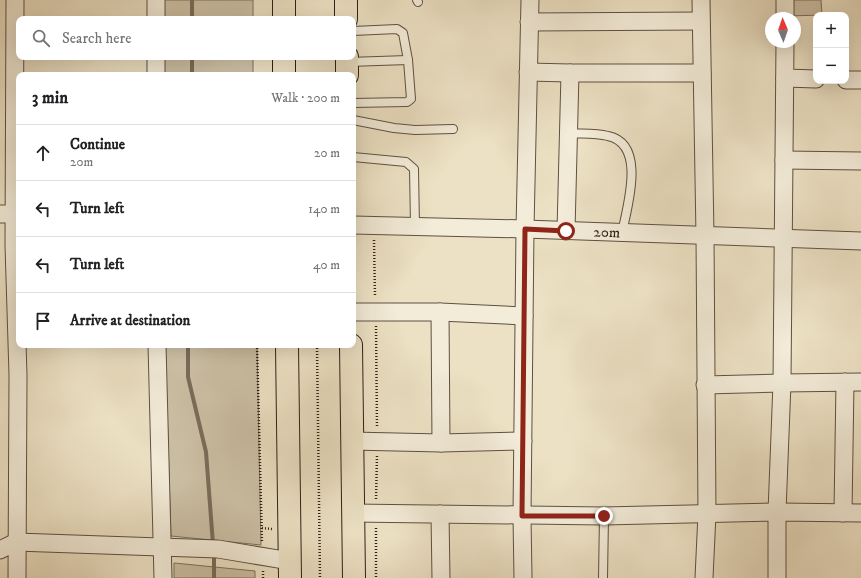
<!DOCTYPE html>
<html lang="en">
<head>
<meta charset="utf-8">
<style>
  :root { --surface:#fff; --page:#f2f2f2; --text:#202124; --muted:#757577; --line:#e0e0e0 }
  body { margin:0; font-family:"IM FELL DW Pica",serif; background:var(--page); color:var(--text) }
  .controls { position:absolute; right:12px; top:12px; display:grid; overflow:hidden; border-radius:8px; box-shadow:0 4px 16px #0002 }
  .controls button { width:36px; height:36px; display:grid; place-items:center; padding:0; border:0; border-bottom:1px solid var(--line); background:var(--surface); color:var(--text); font:20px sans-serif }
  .compass { position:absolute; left:765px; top:12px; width:36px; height:36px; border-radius:50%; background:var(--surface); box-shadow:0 4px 16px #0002; rotate:358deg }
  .stop { position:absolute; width:12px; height:12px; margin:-9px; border:3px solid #8f2418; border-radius:50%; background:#fff }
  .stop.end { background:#8f2418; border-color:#fff; box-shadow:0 1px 4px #0008 }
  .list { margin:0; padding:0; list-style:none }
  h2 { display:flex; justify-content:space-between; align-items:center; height:52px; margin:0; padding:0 16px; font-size:17px }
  h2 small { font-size:13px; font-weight:400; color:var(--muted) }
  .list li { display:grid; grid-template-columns:26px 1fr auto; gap:12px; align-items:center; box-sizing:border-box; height:56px; padding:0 16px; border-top:1px solid var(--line) }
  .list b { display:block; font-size:15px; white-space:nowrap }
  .list p { margin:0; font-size:13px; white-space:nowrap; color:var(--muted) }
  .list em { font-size:13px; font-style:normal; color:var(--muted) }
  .icon { flex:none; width:22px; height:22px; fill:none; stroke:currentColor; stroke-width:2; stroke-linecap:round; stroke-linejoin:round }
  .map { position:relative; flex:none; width:861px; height:578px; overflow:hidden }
  .search { position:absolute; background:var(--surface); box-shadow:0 4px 16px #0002; left:16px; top:16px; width:340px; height:44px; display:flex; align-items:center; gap:10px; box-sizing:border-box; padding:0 14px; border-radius:8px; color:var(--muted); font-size:15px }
  .panel { position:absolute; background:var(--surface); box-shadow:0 4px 16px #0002; left:16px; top:72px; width:340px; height:276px; border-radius:8px }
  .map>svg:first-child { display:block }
  .green { fill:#ccc0a6; stroke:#7e705e }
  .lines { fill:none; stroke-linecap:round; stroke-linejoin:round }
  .stream { stroke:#7a6c5b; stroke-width:4 }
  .service-casing { stroke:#5f5042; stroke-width:10 }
  .minor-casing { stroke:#5f5042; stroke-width:19 }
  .primary-casing { stroke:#301f16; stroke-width:24 }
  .path { stroke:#301f16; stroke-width:2.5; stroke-dasharray:1 2; stroke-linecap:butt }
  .service { stroke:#f3ecd9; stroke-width:8 }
  .minor { stroke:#f3ecd9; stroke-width:17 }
  .primary { stroke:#ece1c4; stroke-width:22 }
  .route { stroke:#8f2418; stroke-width:5 }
  .labels { text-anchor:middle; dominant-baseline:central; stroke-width:3; stroke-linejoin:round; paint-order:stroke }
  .street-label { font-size:15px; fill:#301f16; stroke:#f3ecd9 }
</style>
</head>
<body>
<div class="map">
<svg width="861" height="578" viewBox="0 0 861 578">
  <rect width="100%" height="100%" fill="#ece1c4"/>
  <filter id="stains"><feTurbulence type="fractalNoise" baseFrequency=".005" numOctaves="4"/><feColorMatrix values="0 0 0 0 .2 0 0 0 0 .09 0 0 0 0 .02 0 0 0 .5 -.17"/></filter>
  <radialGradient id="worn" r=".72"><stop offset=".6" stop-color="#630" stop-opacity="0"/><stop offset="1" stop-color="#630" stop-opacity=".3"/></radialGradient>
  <!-- green -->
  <g class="green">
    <rect x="161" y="0" width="92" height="19"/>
    <path d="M788,0H821L822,15L788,16Z"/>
    <rect x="161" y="57" width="92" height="18"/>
    <path d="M165,345H257L261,545L171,536Z"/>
    <path d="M174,563L255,571V578H174Z"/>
  </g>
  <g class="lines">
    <!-- stream -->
    <g class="stream">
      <path d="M192,0V19"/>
      <path d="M192,57V75"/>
      <path d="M188,345V377L206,452L213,544"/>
      <path d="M214,553V578"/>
    </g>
    <defs>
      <g id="service">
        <path d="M417,0L418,2"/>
        <path d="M353,31L397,29L403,33L408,60L411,99L407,102L353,103"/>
        <path d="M348,62L408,60"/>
        <path d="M353,120L394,128L415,130L453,129"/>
        <path d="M568,133C581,134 595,133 608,136C647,144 627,207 622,233"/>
        <path d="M353,157L406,162L414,169L415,227"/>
        <path d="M603,578L604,516"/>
      </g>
      <g id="minor">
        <path d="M15,0L14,245L18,375L17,578"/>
        <path d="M156,0V19"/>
        <path d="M701,0L705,236L707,514L704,578"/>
        <path d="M785,18V0"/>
        <path d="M529,22L701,21"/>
        <path d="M156,57V75"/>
        <path d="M528,72L570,73H702"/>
        <path d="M785,78L816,79"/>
        <path d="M846,80H861"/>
        <path d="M784,160L861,161"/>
        <path d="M0,214H19"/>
        <path id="s1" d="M353,225L525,229L861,241"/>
        <path d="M566,231L570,73"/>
        <path d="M353,312H440L524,316"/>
        <path d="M440,312L441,443"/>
        <path d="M157,345L163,578"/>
        <path d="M705,385L782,383L861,382"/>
        <path d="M351,441L441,443L523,441"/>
        <path d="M352,513L604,516L777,512L861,513"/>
        <path d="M843,513L845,382"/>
        <path d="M440,514L441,578"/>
        <path d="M0,550L16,542L218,549L290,561"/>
        <path d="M523,578L522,516L525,229L530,0"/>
        <path d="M777,578V512L782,383L785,42"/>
      </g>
      <g id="primary">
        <path d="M284,0V19"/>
        <path d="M346,0V19"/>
        <path d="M284,57V75"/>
        <path d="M347,57V75"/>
        <path d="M287,345L290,578"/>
        <path d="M351,345L354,578"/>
      </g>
    </defs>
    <!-- service casing -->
    <use href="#service" class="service-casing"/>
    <!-- minor casing -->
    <use href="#minor" class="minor-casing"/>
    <!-- primary casing -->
    <use href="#primary" class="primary-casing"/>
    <!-- path -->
    <g class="path">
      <path d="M374,240L375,297"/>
      <path d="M376,326L377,427"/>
      <path d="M257,345L262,542"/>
      <path d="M317,345L320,578"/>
      <path d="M376,499L377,456"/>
      <path d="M262,528L272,529"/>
      <path d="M376,528V578"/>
      <path d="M263,578V571"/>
    </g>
    <!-- service -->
    <use href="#service" class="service"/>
    <!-- minor -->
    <use href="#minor" class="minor"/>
    <!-- primary -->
    <use href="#primary" class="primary"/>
  </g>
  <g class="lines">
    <!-- route -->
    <path class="route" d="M566,231L525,229L522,516H604"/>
  </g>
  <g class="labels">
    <!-- street labels -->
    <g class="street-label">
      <text stroke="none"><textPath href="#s1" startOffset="254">20m</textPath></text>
    </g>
  </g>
  <rect width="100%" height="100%" filter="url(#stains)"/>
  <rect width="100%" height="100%" fill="url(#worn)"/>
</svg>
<div class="controls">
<button>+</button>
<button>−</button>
</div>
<svg class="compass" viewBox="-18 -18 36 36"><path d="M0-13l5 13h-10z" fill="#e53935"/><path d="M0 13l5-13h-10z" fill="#757577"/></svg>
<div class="stop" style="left:566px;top:231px"></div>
<div class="stop end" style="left:604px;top:516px"></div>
<div class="search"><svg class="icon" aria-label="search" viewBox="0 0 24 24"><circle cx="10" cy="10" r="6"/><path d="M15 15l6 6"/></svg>Search here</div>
<section class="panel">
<h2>3 min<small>Walk · 200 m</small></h2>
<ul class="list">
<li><svg class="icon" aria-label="ahead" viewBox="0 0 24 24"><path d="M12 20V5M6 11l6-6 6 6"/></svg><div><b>Continue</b><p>20m</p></div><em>20 m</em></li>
<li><svg class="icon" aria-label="left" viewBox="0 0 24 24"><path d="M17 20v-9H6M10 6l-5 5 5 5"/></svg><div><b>Turn left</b></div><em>140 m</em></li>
<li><svg class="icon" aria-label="left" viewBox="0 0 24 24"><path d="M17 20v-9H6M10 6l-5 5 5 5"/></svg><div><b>Turn left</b></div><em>40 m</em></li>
<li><svg class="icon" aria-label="arrive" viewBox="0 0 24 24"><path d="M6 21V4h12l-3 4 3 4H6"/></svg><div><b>Arrive at destination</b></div></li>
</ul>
</section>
</div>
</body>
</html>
